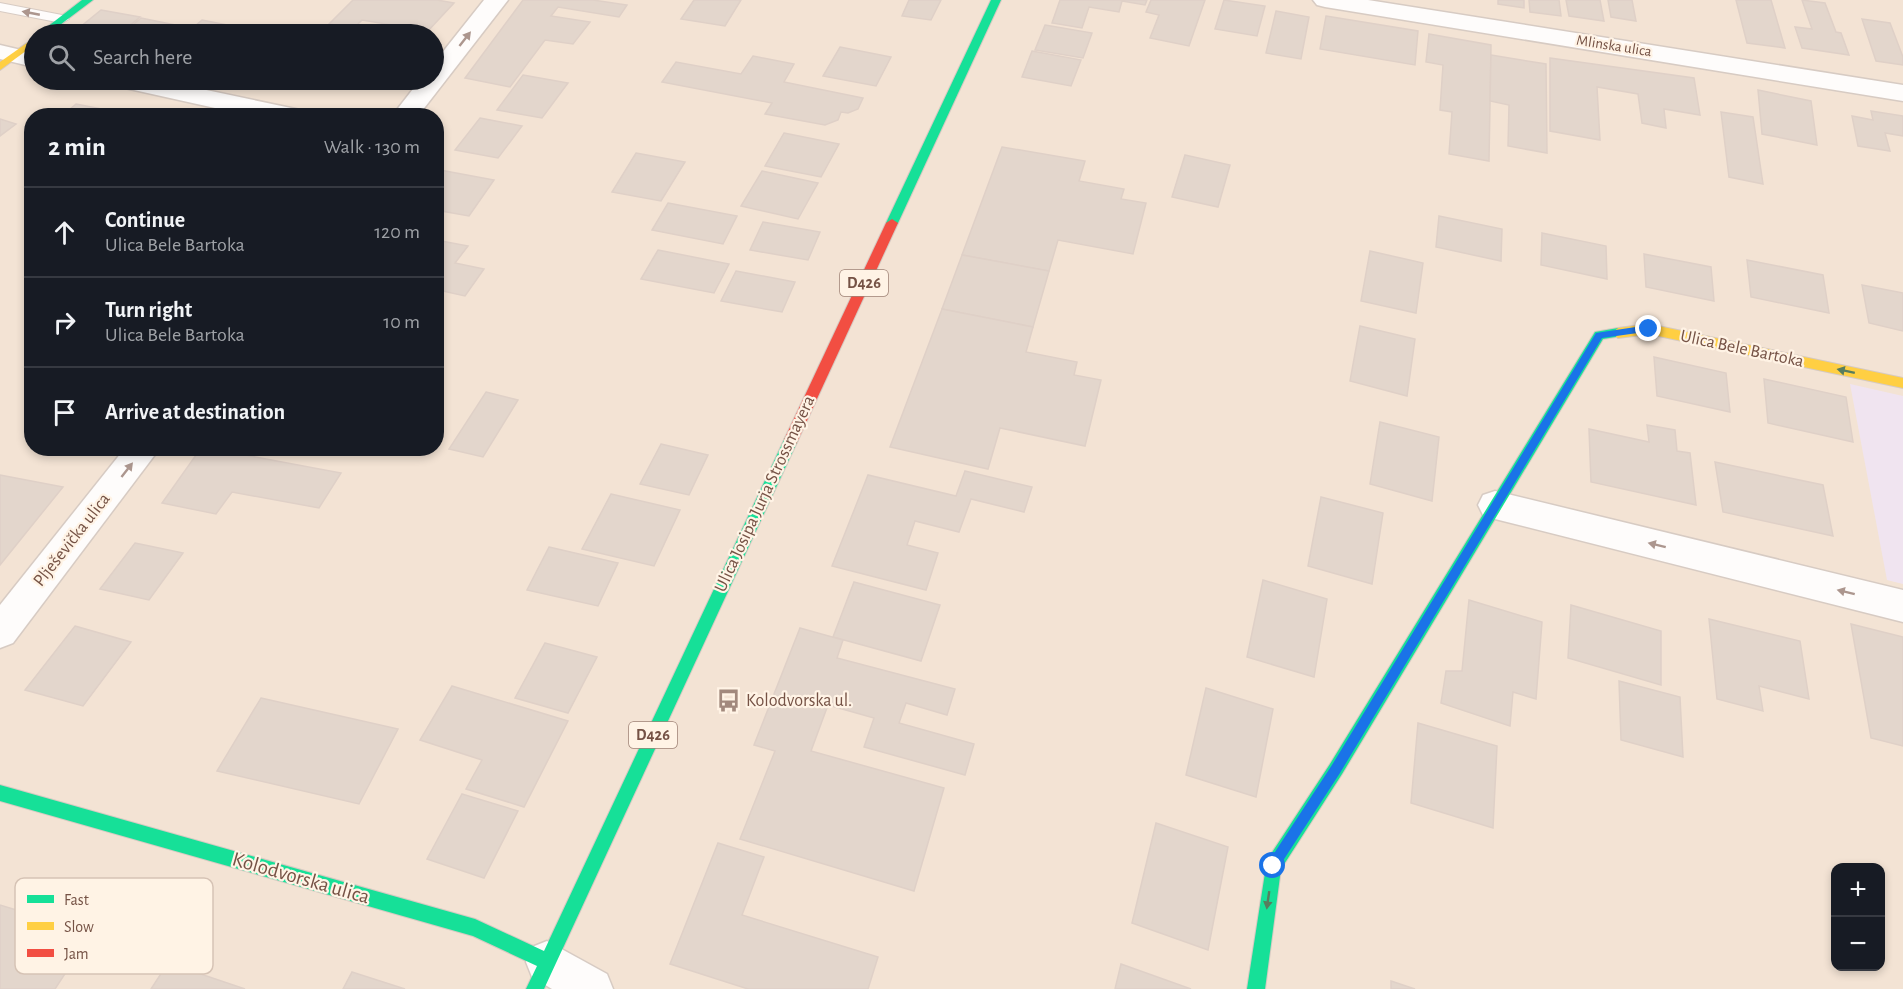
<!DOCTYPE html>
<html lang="en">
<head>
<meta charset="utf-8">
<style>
  :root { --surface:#171b24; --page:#20242c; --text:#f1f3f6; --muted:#9ea1a6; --line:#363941 }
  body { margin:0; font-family:"Alegreya Sans",sans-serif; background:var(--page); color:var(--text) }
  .controls { position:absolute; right:18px; bottom:18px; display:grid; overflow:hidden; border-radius:12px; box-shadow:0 3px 9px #0003 }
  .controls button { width:54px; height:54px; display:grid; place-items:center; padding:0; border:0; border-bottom:2px solid var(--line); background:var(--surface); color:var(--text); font:30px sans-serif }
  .stop { position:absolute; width:18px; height:18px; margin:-14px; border:4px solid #1a73e8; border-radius:50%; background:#fff }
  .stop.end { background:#1a73e8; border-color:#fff; box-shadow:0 2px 6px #0008 }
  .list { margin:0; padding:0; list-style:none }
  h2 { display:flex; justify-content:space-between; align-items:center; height:78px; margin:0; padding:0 24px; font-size:26px }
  h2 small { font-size:20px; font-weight:400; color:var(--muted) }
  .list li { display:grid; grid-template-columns:39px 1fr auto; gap:18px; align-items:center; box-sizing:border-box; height:90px; padding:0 24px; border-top:2px solid var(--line) }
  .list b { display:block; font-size:22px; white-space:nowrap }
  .list p { margin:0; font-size:20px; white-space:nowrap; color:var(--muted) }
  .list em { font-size:20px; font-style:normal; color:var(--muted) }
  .icon { flex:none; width:33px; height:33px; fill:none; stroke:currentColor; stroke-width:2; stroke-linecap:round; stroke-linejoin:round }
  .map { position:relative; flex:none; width:1903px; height:989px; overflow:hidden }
  .search { position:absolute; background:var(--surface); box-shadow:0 3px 9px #0003; left:24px; top:24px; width:420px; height:66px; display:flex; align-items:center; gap:15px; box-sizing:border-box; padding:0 21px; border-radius:33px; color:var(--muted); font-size:22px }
  .panel { position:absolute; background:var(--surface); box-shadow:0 3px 9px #0003; left:24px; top:108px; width:420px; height:348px; border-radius:24px }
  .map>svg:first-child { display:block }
  .residential { fill:#f3e3d4; fill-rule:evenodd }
  .education { fill:#f0e4f0 }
  .building { fill:#e3d6cc; stroke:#dfd0c7; stroke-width:1.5 }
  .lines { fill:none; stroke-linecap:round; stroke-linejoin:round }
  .lane-casing { stroke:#d7cbc3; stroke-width:2 }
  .street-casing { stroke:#d7cbc3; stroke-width:3 }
  .fast-casing { stroke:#d6cac2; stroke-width:2 }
  .slow-casing { stroke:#d6cac2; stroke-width:2 }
  .jam-casing { stroke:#d6cac2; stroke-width:2 }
  .lane { fill:#fefcfb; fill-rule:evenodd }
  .street { fill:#fefcfb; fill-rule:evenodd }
  .fast { fill:#16e098; fill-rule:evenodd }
  .slow { fill:#ffcf43; fill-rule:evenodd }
  .jam { fill:#f24e42; fill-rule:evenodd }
  .oneway { fill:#ac968e }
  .oneway2 { fill:#587d5e }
  .route { fill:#1a73e8 }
  .labels { text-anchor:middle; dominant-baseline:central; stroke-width:4.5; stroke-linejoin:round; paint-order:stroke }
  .far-street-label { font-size:15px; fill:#755245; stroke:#fff3e5 }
  .shield { fill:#fff3e5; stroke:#9e8275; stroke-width:1.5 }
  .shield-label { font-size:16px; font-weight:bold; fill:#755245 }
  .street-label { font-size:18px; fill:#755245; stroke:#fff3e5 }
  .poi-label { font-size:18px; fill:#755245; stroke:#fff3e5; text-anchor:start }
  .near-street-label { font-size:21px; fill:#755245; stroke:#fff3e5 }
  .key { fill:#fff3e5; stroke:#d6c3b5; stroke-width:1.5 }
  .key-label { font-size:16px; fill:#755245 }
</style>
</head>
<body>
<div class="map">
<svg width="1903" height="989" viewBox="0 0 1903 989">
  <rect width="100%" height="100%" fill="#f6eee5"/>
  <!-- residential -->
  <path class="residential" d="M0,0H1903V989H0ZM34,34H434V80H34ZM32,116H436V448H32ZM1836,868H1880V966H1836Z"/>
  <!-- education -->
  <path class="education" d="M1850,384L1903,396V584L1887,580Z"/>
  <!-- building -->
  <g class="building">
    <path d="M353,0H437L454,3L428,31L362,20L354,28L329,24Z"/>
    <path d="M523,0H593L627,5L619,17L558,7L551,16L590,22L573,44L545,40L510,87L465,78Z"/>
    <path d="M694,0H741L725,26L681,19Z"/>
    <path d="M909,0H941L931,20L902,16Z"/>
    <path d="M1060,0H1147L1145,5L1122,1L1119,12L1089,7L1082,28L1052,23Z"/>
    <path d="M1151,0H1205L1189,46L1150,38L1159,15L1146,12Z"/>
    <path d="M1224,0L1265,6L1257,36L1215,29Z"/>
    <path d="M1498,0H1524V8L1498,4Z"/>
    <path d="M1529,0H1559L1561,16L1530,12Z"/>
    <path d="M1566,0H1600L1604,21L1569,16Z"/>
    <path d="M1608,0H1632L1636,21L1611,17Z"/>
    <path d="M1736,0H1771L1785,48L1747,43Z"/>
    <path d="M1802,0L1825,3L1836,32L1841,33L1849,55L1802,48L1795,27L1812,29Z"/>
    <path d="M101,10L140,17L120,34H88L74,32Z"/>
    <path d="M1276,11L1309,17L1301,59L1266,53Z"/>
    <path d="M1326,16L1418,31L1415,65L1320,49Z"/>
    <path d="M141,18L180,26L171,34H122Z"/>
    <path d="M1862,19L1890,23L1903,57V65L1876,61Z"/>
    <path d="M202,20L242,28L235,34H186Z"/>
    <path d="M384,25L427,32L424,34H375Z"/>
    <path d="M1045,25L1092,33L1083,58L1035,50Z"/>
    <path d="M251,29L280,34H245Z"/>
    <path d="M1429,34L1491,45L1489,161L1449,154L1452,112L1440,110L1443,65L1426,62Z"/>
    <path d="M840,47L891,57L876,86L823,76Z"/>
    <path d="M1032,51L1081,60L1071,86L1022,77Z"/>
    <path d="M1491,55L1546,64L1547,153L1508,146L1509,105L1490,101Z"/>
    <path d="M753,56L794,64L784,82L863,98L858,109L848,113L841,112L838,120L825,125L765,114L772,103L662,82L676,62L741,74Z"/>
    <path d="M1550,58L1694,78L1700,115L1664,109L1666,128L1642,123L1638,94L1597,87L1600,140L1550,131Z"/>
    <path d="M523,75L568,83L542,118L497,110Z"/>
    <path d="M340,80H391L383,88Z"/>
    <path d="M1758,90L1811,101L1817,145L1762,134Z"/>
    <path d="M76,104L117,112L114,116H62Z"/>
    <path d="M1871,111L1903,116V136L1885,133L1890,151L1858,146L1852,116L1873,120Z"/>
    <path d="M1721,112L1753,117L1763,184L1729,177Z"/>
    <path d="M480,118L522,126L498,158L455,150Z"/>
    <path d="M0,119L16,124L0,136Z"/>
    <path d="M784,133L839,144L821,177L765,166Z"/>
    <path d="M1002,147L1085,161L1079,181L1124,189L1121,199L1146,203L1133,254L1058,240L1049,271L962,255Z"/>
    <path d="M636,153L685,162L661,201L612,192Z"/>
    <path d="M1185,155L1230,165L1218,207L1172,197Z"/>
    <path d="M440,170L494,180L469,216L436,210V175Z"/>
    <path d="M762,171L818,183L798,219L741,206Z"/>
    <path d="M668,203L737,216L723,244L652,230Z"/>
    <path d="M1439,216L1502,229L1501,261L1436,247Z"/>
    <path d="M763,222L820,232L808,260L750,250Z"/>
    <path d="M1542,233L1606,246L1607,279L1541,265Z"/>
    <path d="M436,240L468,246L455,263L484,269L465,296L443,291L436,301Z"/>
    <path d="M658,250L729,264L714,293L641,279Z"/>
    <path d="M1370,251L1423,263L1416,313L1361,301Z"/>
    <path d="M1644,254L1711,267L1714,301L1646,287Z"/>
    <path d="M962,255L1049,271L1033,327L942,309Z"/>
    <path d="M1747,260L1823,275L1829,313L1751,297Z"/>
    <path d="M736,271L795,282L782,312L721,301Z"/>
    <path d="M1862,285L1903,293V331L1869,323Z"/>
    <path d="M942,309L1033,327L1026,352L1077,362L1074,375L1101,380L1085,446L1000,428L988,469L890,447Z"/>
    <path d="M1360,326L1415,339L1407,396L1350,381Z"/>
    <path d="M1654,357L1726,373L1730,412L1657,396Z"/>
    <path d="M1764,379L1846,397L1853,442L1768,423Z"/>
    <path d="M486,392L518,400L483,457L449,449Z"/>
    <path d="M1380,422L1439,437L1432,501L1370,484Z"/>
    <path d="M1647,425L1675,430L1677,451L1690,453L1696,505L1591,482L1589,429L1649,442Z"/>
    <path d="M661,444L708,455L689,495L640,484Z"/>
    <path d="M201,448H208L341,473L319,508L232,492L216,514L162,503Z"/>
    <path d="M1715,462L1823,485L1833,536L1723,512Z"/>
    <path d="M965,471L1032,487L1024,512L971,499L959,532L915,521L907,545L938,553L926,590L832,566L868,475L956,496Z"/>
    <path d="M0,475L63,487L0,565Z"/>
    <path d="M611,494L680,510L654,566L582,549Z"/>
    <path d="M1321,497L1383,513L1372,584L1308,566Z"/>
    <path d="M135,543L183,553L149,600L100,589Z"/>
    <path d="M549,547L618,563L598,606L527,590Z"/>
    <path d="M1263,580L1327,599L1314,677L1247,657Z"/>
    <path d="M854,582L940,605L921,661L833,637Z"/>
    <path d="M1469,600L1542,622L1536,699L1513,692L1510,726L1441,703L1446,671H1462Z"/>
    <path d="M1571,605L1661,631V685L1568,658Z"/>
    <path d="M1709,619L1800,641L1809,699L1759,686L1763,711L1717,699Z"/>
    <path d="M1851,624L1903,637V746L1871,738Z"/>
    <path d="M75,626L131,642L83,706L25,690Z"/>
    <path d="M800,628L843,640L837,658L955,689L947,715L906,703L899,723L974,744L965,775L864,747L874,718L828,705L811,751L944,788L914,891L740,839L775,751L754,745Z"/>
    <path d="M545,643L597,657L568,713L515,698Z"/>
    <path d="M1619,681L1680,697L1683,757L1621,740Z"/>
    <path d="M452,686L568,721L524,807L466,789L482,760L420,740Z"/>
    <path d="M1206,688L1273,709L1256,797L1186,775Z"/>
    <path d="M261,698L398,729L359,804L217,771Z"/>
    <path d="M1418,723L1497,746L1493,828L1411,803Z"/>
    <path d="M462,794L518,811L484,878L427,859Z"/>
    <path d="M1156,823L1228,847L1208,950L1132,923Z"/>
    <path d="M718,843L764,857L742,915L878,957L868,989H748L670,964Z"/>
    <path d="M39,888L107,910L55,989H0V905L23,912Z"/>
    <path d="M168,963L245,989H151Z"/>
    <path d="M1121,964L1191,989H1115Z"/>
    <path d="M352,972L405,989H343Z"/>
    <path d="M1391,981L1415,989H1391Z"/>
  </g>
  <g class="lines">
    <defs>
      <path id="lane" d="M0,3L62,15L69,19L62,23L0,11Z"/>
      <g id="street">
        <path d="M484,0H508L418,116H392L420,80H434V63Z"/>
        <path d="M1313,0H1368L1903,85V101L1325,7L1317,5Z"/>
        <path d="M0,45L34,53V67L0,59Z"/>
        <path d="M113,80H159L291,108L300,110L303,116H251L125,88L116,85Z"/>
        <path d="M125,448H160L13,643L0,648V605Z"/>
        <path d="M1495,491L1903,590V622L1495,519L1483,515L1478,505L1483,495Z"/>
        <path d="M547,941L607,974L613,989H552L532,977L526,962L532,947Z"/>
      </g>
      <g id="fast">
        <path d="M82,0H93L48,34H38Z"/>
        <path d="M991,0H1001L898,223L892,227L888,226L886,223Z"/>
        <path d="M1618,328L1624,333L1622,336L1603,339L1342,774L1281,869L1265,989H1247L1267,860L1330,764L1595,332Z"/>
        <path d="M791,435L796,436L798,440L544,989H526L537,966L473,936L0,801V785L475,919L544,951L784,440L786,436Z"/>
      </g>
      <g id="slow">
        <path d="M34,38V45L0,70V62Z"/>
        <path d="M1649,324L1903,378V388L1649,334L1618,338L1612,333L1618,328Z"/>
      </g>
      <path id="jam" d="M892,219L898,223L798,440L796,444H786L784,440L886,223Z"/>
    </defs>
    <!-- lane casing -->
    <use href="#lane" class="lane-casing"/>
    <!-- street casing -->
    <use href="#street" class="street-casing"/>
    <!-- fast casing -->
    <use href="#fast" class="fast-casing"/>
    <!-- slow casing -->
    <use href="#slow" class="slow-casing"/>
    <!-- jam casing -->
    <use href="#jam" class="jam-casing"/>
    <!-- lane -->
    <use href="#lane" class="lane"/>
    <!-- street -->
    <use href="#street" class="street"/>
    <!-- fast -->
    <use href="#fast" class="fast"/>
    <!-- slow -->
    <use href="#slow" class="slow"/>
    <!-- jam -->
    <use href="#jam" class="jam"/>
  </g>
  <!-- one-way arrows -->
  <defs><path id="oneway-solid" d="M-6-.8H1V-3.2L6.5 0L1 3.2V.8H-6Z" transform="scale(1.5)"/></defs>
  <g class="oneway">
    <use href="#oneway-solid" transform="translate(31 13) rotate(-169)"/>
    <use href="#oneway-solid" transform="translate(465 39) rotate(-52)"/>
    <use href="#oneway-solid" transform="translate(127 470) rotate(-52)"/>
    <use href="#oneway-solid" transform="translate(1657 545) rotate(-166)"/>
    <use href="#oneway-solid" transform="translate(1846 592) rotate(-166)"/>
  </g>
  <g class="oneway2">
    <use href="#oneway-solid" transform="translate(1846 371) rotate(-168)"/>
    <use href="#oneway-solid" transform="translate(1268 900) rotate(98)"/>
  </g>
  <!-- route -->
  <path class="route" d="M1649,325L1654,329L1652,331L1602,338L1340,773L1277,870H1269V861L1332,765L1596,333Z"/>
  <!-- icons -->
  <defs>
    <symbol id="bus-bare" viewBox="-9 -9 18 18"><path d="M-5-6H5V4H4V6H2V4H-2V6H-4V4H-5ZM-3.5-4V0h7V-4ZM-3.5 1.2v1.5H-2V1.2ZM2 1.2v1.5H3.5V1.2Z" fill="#a2897d" stroke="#fff3e5" stroke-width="2.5" paint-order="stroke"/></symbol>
  </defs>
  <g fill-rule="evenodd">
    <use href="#bus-bare" x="712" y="684" width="33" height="33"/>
  </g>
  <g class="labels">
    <!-- far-street labels -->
    <g class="far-street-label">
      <text transform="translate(1614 46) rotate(9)">Mlinska ulica</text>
    </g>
    <!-- shield labels -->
    <g class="shield">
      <rect x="840" y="270" width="48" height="26" rx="4.5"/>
      <rect x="629" y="722" width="48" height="26" rx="4.5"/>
    </g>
    <g class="shield-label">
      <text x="864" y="283">D426</text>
      <text x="653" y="735">D426</text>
    </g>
    <!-- street labels -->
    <g class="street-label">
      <text transform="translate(1742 349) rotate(12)">Ulica Bele Bartoka</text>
      <text transform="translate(765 494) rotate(-65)">Ulica Josipa Jurja Strossmayera</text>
      <text transform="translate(72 540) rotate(-52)">Plješevička ulica</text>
    </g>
    <!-- poi labels -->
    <g class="poi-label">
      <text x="746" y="701">Kolodvorska ul.</text>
    </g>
    <!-- near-street labels -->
    <g class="near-street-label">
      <text transform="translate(301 878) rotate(16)">Kolodvorska ulica</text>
    </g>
  </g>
  <!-- legend -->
  <rect x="15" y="878" width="198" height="96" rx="9" class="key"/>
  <rect x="27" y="895" width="27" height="8" fill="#16e098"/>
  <rect x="27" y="922" width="27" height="8" fill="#ffcf43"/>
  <rect x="27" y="949" width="27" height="8" fill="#f24e42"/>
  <g class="key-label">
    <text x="64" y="905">Fast</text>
    <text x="64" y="932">Slow</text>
    <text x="64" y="959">Jam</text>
  </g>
</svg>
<div class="controls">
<button>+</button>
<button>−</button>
</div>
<div class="stop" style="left:1273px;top:866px"></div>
<div class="stop end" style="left:1649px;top:329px"></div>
<div class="search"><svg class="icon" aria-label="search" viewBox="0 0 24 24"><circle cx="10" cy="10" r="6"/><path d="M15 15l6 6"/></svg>Search here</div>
<section class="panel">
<h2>2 min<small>Walk · 130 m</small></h2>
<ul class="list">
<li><svg class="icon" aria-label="ahead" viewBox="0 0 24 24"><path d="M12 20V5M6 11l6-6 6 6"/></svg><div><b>Continue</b><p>Ulica Bele Bartoka</p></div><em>120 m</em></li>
<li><svg class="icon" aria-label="right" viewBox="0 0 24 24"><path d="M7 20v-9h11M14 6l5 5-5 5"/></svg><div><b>Turn right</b><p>Ulica Bele Bartoka</p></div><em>10 m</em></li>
<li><svg class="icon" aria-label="arrive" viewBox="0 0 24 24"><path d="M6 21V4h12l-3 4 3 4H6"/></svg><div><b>Arrive at destination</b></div></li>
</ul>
</section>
</div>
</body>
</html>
